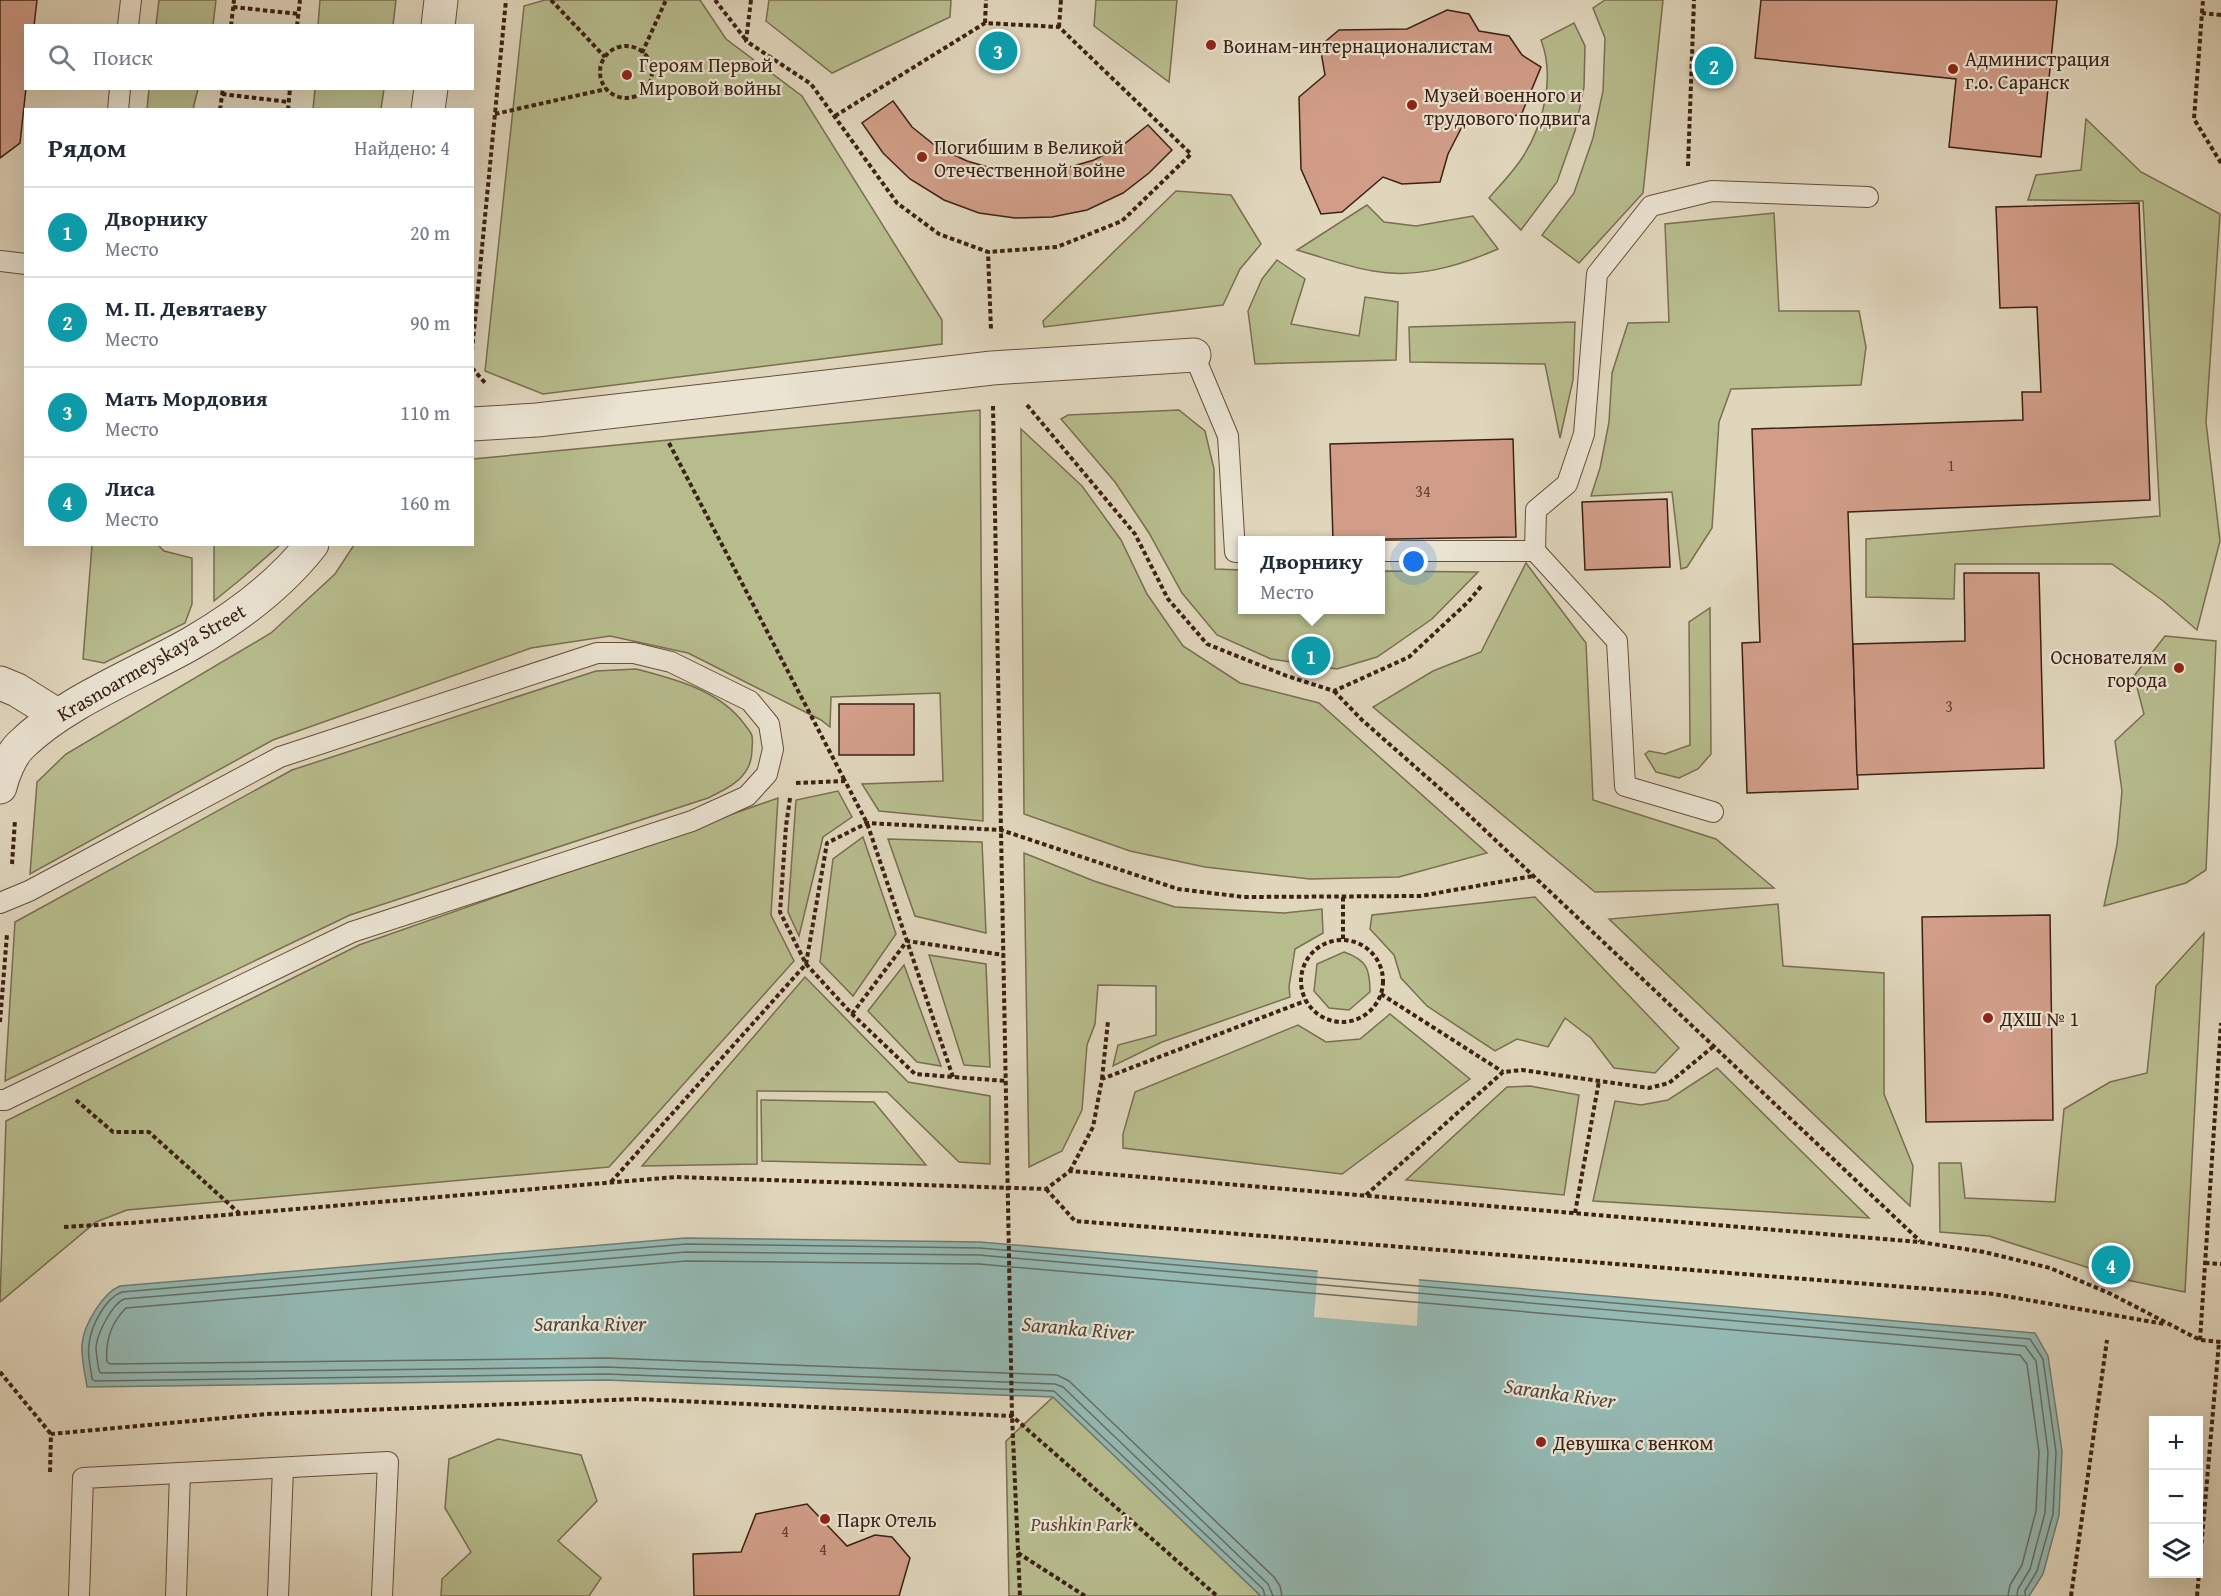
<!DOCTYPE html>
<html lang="ru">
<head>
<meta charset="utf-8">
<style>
  :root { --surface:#fff; --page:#f6f6f7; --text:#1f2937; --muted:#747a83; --line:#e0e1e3; --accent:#8f2418 }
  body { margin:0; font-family:"Gentium Book Plus",serif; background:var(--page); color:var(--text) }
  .controls { position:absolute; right:18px; bottom:18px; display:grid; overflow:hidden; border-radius:0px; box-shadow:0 6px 24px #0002 }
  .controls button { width:54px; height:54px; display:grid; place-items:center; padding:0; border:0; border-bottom:2px solid var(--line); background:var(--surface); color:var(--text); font:30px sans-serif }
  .you { position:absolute; left:1414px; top:562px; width:21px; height:21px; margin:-15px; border:4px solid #fff; border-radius:50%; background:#1a73e8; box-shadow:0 0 0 9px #1a73e833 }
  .badge { display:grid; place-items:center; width:39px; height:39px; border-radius:50%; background:var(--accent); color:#fff; font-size:20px; font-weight:700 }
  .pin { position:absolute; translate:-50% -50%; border:3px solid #fff; box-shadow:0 2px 6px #0006 }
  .popup { position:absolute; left:1238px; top:536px; width:147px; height:78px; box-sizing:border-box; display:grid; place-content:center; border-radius:0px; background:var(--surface); filter:drop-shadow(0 2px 4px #0005); font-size:20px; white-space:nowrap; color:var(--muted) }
  .popup b { font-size:22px; color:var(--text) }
  .popup::after { content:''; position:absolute; left:50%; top:100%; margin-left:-12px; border:12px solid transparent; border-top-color:var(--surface) }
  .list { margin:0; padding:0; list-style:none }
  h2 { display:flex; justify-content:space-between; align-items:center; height:78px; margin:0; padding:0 24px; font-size:26px }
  h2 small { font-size:20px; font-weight:400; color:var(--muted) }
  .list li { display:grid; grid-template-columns:39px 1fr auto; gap:18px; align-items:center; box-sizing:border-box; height:90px; padding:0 24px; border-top:2px solid var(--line) }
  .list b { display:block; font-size:22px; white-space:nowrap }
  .list p { margin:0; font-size:20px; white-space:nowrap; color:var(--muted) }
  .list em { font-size:20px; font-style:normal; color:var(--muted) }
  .icon { flex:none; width:33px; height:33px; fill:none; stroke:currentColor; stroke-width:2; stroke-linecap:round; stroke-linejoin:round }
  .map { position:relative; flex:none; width:2221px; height:1596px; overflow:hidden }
  .search { position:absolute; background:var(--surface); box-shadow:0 6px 24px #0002; left:24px; top:24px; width:450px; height:66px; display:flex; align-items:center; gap:15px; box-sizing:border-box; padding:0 21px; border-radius:0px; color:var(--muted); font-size:22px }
  .panel { position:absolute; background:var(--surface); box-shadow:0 6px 24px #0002; left:24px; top:108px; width:450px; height:438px; border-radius:0px }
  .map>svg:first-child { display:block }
  .green { fill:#b7bc8d; stroke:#7a6e50; stroke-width:1.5 }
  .water { fill:#94b9b3; stroke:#717c73; stroke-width:1.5 }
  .pier { fill:#e0d6bc }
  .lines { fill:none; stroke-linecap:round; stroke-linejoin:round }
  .shore { stroke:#686d64; stroke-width:1.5 }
  .building { fill:#d19d88; stroke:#3c2114; stroke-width:1.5 }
  .service-casing { stroke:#654e3e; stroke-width:22 }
  .minor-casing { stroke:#654e3e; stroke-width:35 }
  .path { stroke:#3c2114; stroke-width:4; stroke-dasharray:4.5 3; stroke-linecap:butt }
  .service { stroke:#ebe4d3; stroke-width:20 }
  .minor { stroke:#ebe4d3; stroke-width:33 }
  .poi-dot { fill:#8f2418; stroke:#ebe4d3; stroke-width:2 }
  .labels { text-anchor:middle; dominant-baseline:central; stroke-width:4.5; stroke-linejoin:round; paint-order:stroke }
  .number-label { font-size:16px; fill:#614031 }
  .poi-label { font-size:20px; fill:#3c2114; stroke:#ebe4d3; text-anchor:start }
  .street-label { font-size:20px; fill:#3c2114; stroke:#ebe4d3 }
  .park-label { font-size:20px; font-style:italic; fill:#5b4832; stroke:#ebe4d3 }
  .water-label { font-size:21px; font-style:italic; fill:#52473c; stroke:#ebe4d3 }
</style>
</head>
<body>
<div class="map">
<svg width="2221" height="1596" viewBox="0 0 2221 1596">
  <rect width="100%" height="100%" fill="#e0d6bc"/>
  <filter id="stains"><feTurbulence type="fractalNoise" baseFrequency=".00333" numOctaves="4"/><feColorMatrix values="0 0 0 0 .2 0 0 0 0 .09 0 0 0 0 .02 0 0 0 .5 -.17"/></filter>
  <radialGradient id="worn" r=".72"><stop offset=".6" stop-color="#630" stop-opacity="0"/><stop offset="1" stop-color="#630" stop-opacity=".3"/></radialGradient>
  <!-- green -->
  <g class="green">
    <path d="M159,0H216L213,25H156Z"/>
    <path d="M320,0H396L393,25H318Z"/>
    <path d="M545,0H700L726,39L802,96L942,320V344L543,394L485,371L524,6Z"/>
    <path d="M769,0H951L950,17L832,73L766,21Z"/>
    <path d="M1096,0H1177L1169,82L1094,26Z"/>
    <path d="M1605,0H1663L1643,193L1579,263L1542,235L1574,193L1593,138L1603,91L1605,38L1593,8Z"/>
    <path d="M1574,23L1585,46L1584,87L1575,131L1557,182L1521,230L1489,198C1501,184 1515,170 1524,155C1544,123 1555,76 1541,40Z"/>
    <path d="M149,89V88L198,89L193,109H147Z"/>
    <path d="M315,89H384L381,109H313Z"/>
    <path d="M2086,119L2141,172L2220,214L2206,422L2220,541L2197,630L2162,600L2112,564H1955L1954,599L1866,597V539L2160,516L2143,201L2028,200L2036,175L2081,170Z"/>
    <path d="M1176,191L1231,195L1261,244L1240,269L1223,305L1044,327L1043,321Z"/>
    <path d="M1367,205L1384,222L1416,226L1473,216L1498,249C1459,266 1416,279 1373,271C1347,267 1322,257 1297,250Z"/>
    <path d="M1774,213L1779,311H1859L1866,347L1861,385L1731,389L1719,422L1712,528L1687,567L1681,569L1672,492L1591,496L1600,468L1609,422L1612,373L1628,323L1669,322L1665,224Z"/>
    <path d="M1277,260L1305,279L1291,324L1359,336L1365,297L1398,302L1396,360L1255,364L1248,311L1262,279Z"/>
    <path d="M1575,322L1573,380L1560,438L1545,364L1410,362L1409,327Z"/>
    <path d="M980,410L983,821L879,811L862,784L943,781L940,693L831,697L830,727L821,720L688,653L610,636L531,648L273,740L30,874L37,782L66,754L271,633L335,574L354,545L472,544L473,459Z"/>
    <path d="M1179,410L1205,431L1214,469L1215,569L1242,570V610H1380V571L1478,572L1432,619L1377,657L1337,669L1271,659L1217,635L1182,593L1149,533L1115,482L1061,419L1068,415Z"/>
    <path d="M1021,429L1082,486L1121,540L1147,594L1183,646L1240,683L1319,703L1487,853L1399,877L1310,879L1205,867L1130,851L1024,814Z"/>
    <path d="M92,545H158L164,551L192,558V604L185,623L104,663L83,659Z"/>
    <path d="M214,545V544L280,545L241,579L214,601Z"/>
    <path d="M1526,563L1586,643L1593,800L1716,839L1774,888L1595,892L1373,707L1433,671L1481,652Z"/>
    <path d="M1710,608L1711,754L1698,769L1679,778L1656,772L1645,754L1649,751L1665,754L1690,745L1689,622Z"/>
    <path d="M2165,636L2216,641L2206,870L2186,883L2104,906L2117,845L2122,791L2115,741L2144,714L2134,676Z"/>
    <path d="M636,669C674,679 720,690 745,725C747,728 751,732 752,736C753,741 752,746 752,750C752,777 729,788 708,798L350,915L5,1081L15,922L292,770L596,671Z"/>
    <path d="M838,791L852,817L823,837L799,936L788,912L796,800Z"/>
    <path d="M778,798L771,915L794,961L609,1167L127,1210L96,1222L0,1302L6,1121L359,945Z"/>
    <path d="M863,837L896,934L853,996L820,962L833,859Z"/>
    <path d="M888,839L982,842L986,933L915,916Z"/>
    <path d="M1024,853L1094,881L1175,907L1284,913L1322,909L1323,933L1295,949L1289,987L1290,997L1162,1042L1113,1066L1118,1045L1156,1035V986L1098,985L1095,1024L1087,1045L1082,1110L1062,1151L1029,1167Z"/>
    <path d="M1535,897L1679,1048L1655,1073L1614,1068L1591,1038L1565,1018L1548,1047L1517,1039L1495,1051L1427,1006L1401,978L1394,955L1370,929L1372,915Z"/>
    <path d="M1778,904L1783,966L1884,973V1094L1913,1166L1910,1206L1609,919Z"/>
    <path d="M2204,933L2185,1292L2127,1280L1989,1236L1940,1232L1939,1163H1961L1965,1198L2055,1202L2064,1109L2110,1082L2147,1073L2156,986Z"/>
    <path d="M1344,952C1367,960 1370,969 1370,992L1349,1010L1329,1008L1314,991L1317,964Z"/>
    <path d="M929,955L986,964L990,1067L964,1065Z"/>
    <path d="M904,965L941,1066L917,1062L868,1011Z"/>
    <path d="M805,977L908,1082L990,1096V1164L959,1162L887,1092L757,1091V1164L642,1166Z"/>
    <path d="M1390,1014L1470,1079L1342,1174L1123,1148V1134L1135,1092L1298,1025L1326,1042L1360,1039Z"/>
    <path d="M1717,1068L1869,1218L1593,1201L1615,1101L1641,1105L1668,1100Z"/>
    <path d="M1530,1086L1579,1095L1564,1195L1406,1180L1507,1087Z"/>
    <path d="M761,1100L874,1102L926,1165L762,1161Z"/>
    <path d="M1053,1397L1261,1596H1009L1006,1441Z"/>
    <path d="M498,1439L581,1455L597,1501L558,1541L601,1578L589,1596H441L442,1579L471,1552L445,1508L449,1459Z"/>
  </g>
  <!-- water -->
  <path class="water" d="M685,1238L980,1242L2035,1333L2048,1356L2062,1451L2059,1515L2043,1574L2029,1596H1261L1053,1397L606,1380L87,1387C85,1374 81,1357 82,1344C84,1324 103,1293 120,1286Z"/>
  <!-- pier -->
  <path class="pier" d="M1318,1268L1419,1277L1417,1326L1314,1317Z"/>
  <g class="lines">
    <!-- shore -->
    <g class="shore">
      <path d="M1265,1596L1263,1589L1054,1391L606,1374L95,1381L92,1379C91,1368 87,1355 89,1344C91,1326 105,1298 122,1292L686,1244L980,1248L2030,1339L2043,1359L2056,1452L2053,1514L2037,1571L2025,1591V1596"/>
      <path d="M1273,1596L1268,1584L1063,1387L1055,1384L606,1367L101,1373L99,1371C98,1363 96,1355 96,1347C97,1334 112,1304 124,1299L686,1252L979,1255L2025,1346L2036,1361L2048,1452L2045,1513L2030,1569L2018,1589L2017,1596"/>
      <path d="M1282,1596L1280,1586L1274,1577L1069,1381L1057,1375L606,1358L110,1364L107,1362C105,1340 111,1323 126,1308L686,1261L979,1264L2020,1355L2027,1364L2039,1452L2036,1511L2022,1565L2010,1585L2008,1596"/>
    </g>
  </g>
  <!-- building -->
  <g class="building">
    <path d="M0,0H37L34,26H26V88L20,143L0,158Z"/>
    <path d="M1761,0H2057L2041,157L1949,147L1956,79L1755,58Z"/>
    <path d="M1447,10L1469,14L1479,31L1509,36L1522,55L1541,67L1522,113L1500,122L1467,117L1448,154L1440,182L1402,184L1383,177L1342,212L1321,214L1301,169L1299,97L1325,75L1320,46L1339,30L1407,29Z"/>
    <path d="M893,101L912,127L937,147L967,161L998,170L1030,173L1063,169L1094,160L1123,145L1148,125L1172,150L1149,173L1123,193L1087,210L1052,217L1015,218L979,213L944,200L910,179L883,153L862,123Z"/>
    <path d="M2139,203L2150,500L1848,512L1858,789L1747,793L1742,643L1760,642L1752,429L2023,420L2022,392H2041L2037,307L2000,308L1996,207Z"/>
    <path d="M1513,439L1516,537L1333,540L1330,444Z"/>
    <path d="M1667,499L1670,567L1585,570L1582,502Z"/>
    <path d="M1964,573H2039L2044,768L1857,775L1853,644L1965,641Z"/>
    <rect x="839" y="704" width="75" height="51"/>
    <path d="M2050,915L2053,1120L1926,1122L1922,917Z"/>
    <path d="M807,1504L847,1546L875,1535L892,1537L910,1558L899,1596H694L693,1554L741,1552L756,1514Z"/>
  </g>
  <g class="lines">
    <defs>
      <g id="service">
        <path d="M128,26L131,0"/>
        <path d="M118,110L120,88"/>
        <path d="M0,261L26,264"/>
        <path d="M1194,355L1228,436L1235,552H1242"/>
        <path d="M1380,551H1535L1617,641L1625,786L1713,812"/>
        <path d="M1535,551L1536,510L1567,484L1584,434L1597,274L1651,206L1712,191L1868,197"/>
        <path d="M0,903L29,891L280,757L597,653H634L671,662L750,701L769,724L773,749L767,774L747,796L692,821L352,932L5,1100H0"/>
        <path d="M79,1596L83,1478L388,1462L382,1596"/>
        <path d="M176,1596L180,1473"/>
        <path d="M278,1596L283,1468"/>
      </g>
      <g id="minor">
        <path d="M438,26L441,0"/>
        <path d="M428,110L431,88"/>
        <path d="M472,424L537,420L992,368L1194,355"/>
        <path d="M0,683L17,690L57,715"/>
        <path d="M0,787C3,774 11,755 20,746C64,702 138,674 192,643C237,617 280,585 312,544"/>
      </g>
    </defs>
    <!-- service casing -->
    <use href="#service" class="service-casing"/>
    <!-- minor casing -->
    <use href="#minor" class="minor-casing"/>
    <!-- path -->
    <g class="path">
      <path d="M551,0L605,57"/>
      <path d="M715,0L746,40"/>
      <path d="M751,0L746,41L811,84L897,203L939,234L988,252L991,330"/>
      <path d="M233,7L299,14"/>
      <path d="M2202,13L2203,0"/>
      <path d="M2221,15L2202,13L2194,119L2221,163"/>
      <path d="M985,23L986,0"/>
      <path d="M231,26L234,0"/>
      <path d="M297,26L300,0"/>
      <path d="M1059,27L1061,0"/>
      <circle cx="626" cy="72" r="26"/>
      <path d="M642,53L666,0"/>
      <path d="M222,94L289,102"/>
      <path d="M220,110L223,88"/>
      <path d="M288,110L290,88"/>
      <path d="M495,114L606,89"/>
      <path d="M835,116L985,23L1059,27L1191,154L1122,221L1057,247L988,252"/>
      <path d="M1688,166L1694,0"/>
      <path d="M472,351L506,0"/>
      <path d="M472,368L486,384"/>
      <path d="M1027,405L1135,534L1168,599L1207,644L1287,676L1334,691L1409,657L1468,602L1483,584"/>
      <path d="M993,406L1012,1416L1020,1596"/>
      <path d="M669,443L845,781"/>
      <path d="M1334,691L1362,720L1454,801L1920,1241"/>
      <path d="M796,783L845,781L867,823L953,1077"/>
      <path d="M790,798L786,826L780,912L806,964L852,1014L915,1074L1006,1081"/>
      <path d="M12,864L15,820"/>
      <path d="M1343,897V940"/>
      <circle cx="1342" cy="981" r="41"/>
      <path d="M1381,994L1503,1072"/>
      <path d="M852,1014L907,941L1004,955"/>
      <path d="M0,1022L7,934"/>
      <path d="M1102,1079L1108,1021"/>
      <path d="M76,1100L113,1132H149L239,1213"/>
      <path d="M1070,1171L1093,1127L1102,1079L1305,1001"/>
      <path d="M611,1182L806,964L827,843L867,823L1001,830L1178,889L1244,897L1420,896L1533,876"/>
      <path d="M1046,1189L1075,1221L1994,1294L2164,1324"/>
      <path d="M1366,1195L1503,1072L1522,1070L1649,1088L1669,1083L1714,1046"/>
      <path d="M1575,1213L1599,1081"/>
      <path d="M64,1227L130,1223L676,1177L1046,1189L1070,1171L1920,1242L1984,1252L2050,1268L2111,1294L2200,1340L2221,1342"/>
      <path d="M2205,1263L2221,1264"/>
      <path d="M2200,1340L2221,1023"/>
      <path d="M0,1372L51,1434"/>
      <path d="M50,1472L51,1434L267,1414L636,1399L1012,1416L1217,1596"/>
      <path d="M1018,1553L1085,1596"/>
      <path d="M2071,1596L2107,1340"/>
      <path d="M2197,1596L2219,1342"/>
    </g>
    <!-- service -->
    <use href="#service" class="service"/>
    <!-- minor -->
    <use href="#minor" class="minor"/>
  </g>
  <!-- markers -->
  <g class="poi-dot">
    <circle cx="1211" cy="45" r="6"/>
    <circle cx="1953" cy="69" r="6"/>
    <circle cx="627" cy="75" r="6"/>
    <circle cx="1412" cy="105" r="6"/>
    <circle cx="922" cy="157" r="6"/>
    <circle cx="2179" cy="668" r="6"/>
    <circle cx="1988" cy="1018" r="6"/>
    <circle cx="1541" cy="1442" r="6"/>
    <circle cx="825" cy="1519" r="6"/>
  </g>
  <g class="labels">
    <!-- number labels -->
    <g class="number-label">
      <text x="1951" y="465">1</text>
      <text x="1423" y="491">34</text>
      <text x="1949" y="706">3</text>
      <text x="785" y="1531">4</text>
      <text x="823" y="1549">4</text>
    </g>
    <!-- poi labels -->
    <g class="poi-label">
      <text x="1223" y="45">Воинам-интернационалистам</text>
      <text x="1965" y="58">Администрация<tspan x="1965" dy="23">г.о. Саранск</tspan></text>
      <text x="639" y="64">Героям Первой<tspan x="639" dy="23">Мировой войны</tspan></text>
      <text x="1424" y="94">Музей военного и<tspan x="1424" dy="23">трудового подвига</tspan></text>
      <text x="934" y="146">Погибшим в Великой<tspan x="934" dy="23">Отечественной войне</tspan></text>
      <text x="2167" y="656" text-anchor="end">Основателям<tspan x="2167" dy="23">города</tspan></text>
      <text x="2000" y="1018">ДХШ № 1</text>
      <text x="1553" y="1442">Девушка с венком</text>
      <text x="837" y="1519">Парк Отель</text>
    </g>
    <!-- street labels -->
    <g class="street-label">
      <text transform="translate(151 662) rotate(-30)">Krasnoarmeyskaya Street</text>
    </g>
    <!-- park labels -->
    <g class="park-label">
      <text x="1081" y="1523">Pushkin Park</text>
    </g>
    <!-- water labels -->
    <g class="water-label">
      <text x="590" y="1323">Saranka River</text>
      <text transform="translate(1078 1328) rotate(5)">Saranka River</text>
      <text transform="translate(1560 1393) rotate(8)">Saranka River</text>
    </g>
  </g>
  <rect width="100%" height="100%" filter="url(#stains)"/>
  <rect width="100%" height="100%" fill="url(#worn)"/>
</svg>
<div class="controls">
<button>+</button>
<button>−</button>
<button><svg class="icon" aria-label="layers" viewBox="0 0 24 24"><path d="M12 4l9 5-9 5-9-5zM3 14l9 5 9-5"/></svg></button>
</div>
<div class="you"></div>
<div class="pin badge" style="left:1311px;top:656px;background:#0f9aa8">1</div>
<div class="popup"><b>Дворнику</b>Место</div>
<div class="pin badge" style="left:1714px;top:66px;background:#0f9aa8">2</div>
<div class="pin badge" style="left:998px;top:51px;background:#0f9aa8">3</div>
<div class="pin badge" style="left:2111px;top:1265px;background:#0f9aa8">4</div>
<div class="search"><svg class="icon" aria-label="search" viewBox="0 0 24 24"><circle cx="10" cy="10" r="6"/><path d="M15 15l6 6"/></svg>Поиск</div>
<section class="panel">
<h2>Рядом<small>Найдено: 4</small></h2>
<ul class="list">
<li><span class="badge" style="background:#0f9aa8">1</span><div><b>Дворнику</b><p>Место</p></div><em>20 m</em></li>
<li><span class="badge" style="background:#0f9aa8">2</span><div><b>М. П. Девятаеву</b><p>Место</p></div><em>90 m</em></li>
<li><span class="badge" style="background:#0f9aa8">3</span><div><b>Мать Мордовия</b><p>Место</p></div><em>110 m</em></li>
<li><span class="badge" style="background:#0f9aa8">4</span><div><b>Лиса</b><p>Место</p></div><em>160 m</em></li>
</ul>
</section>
</div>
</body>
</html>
